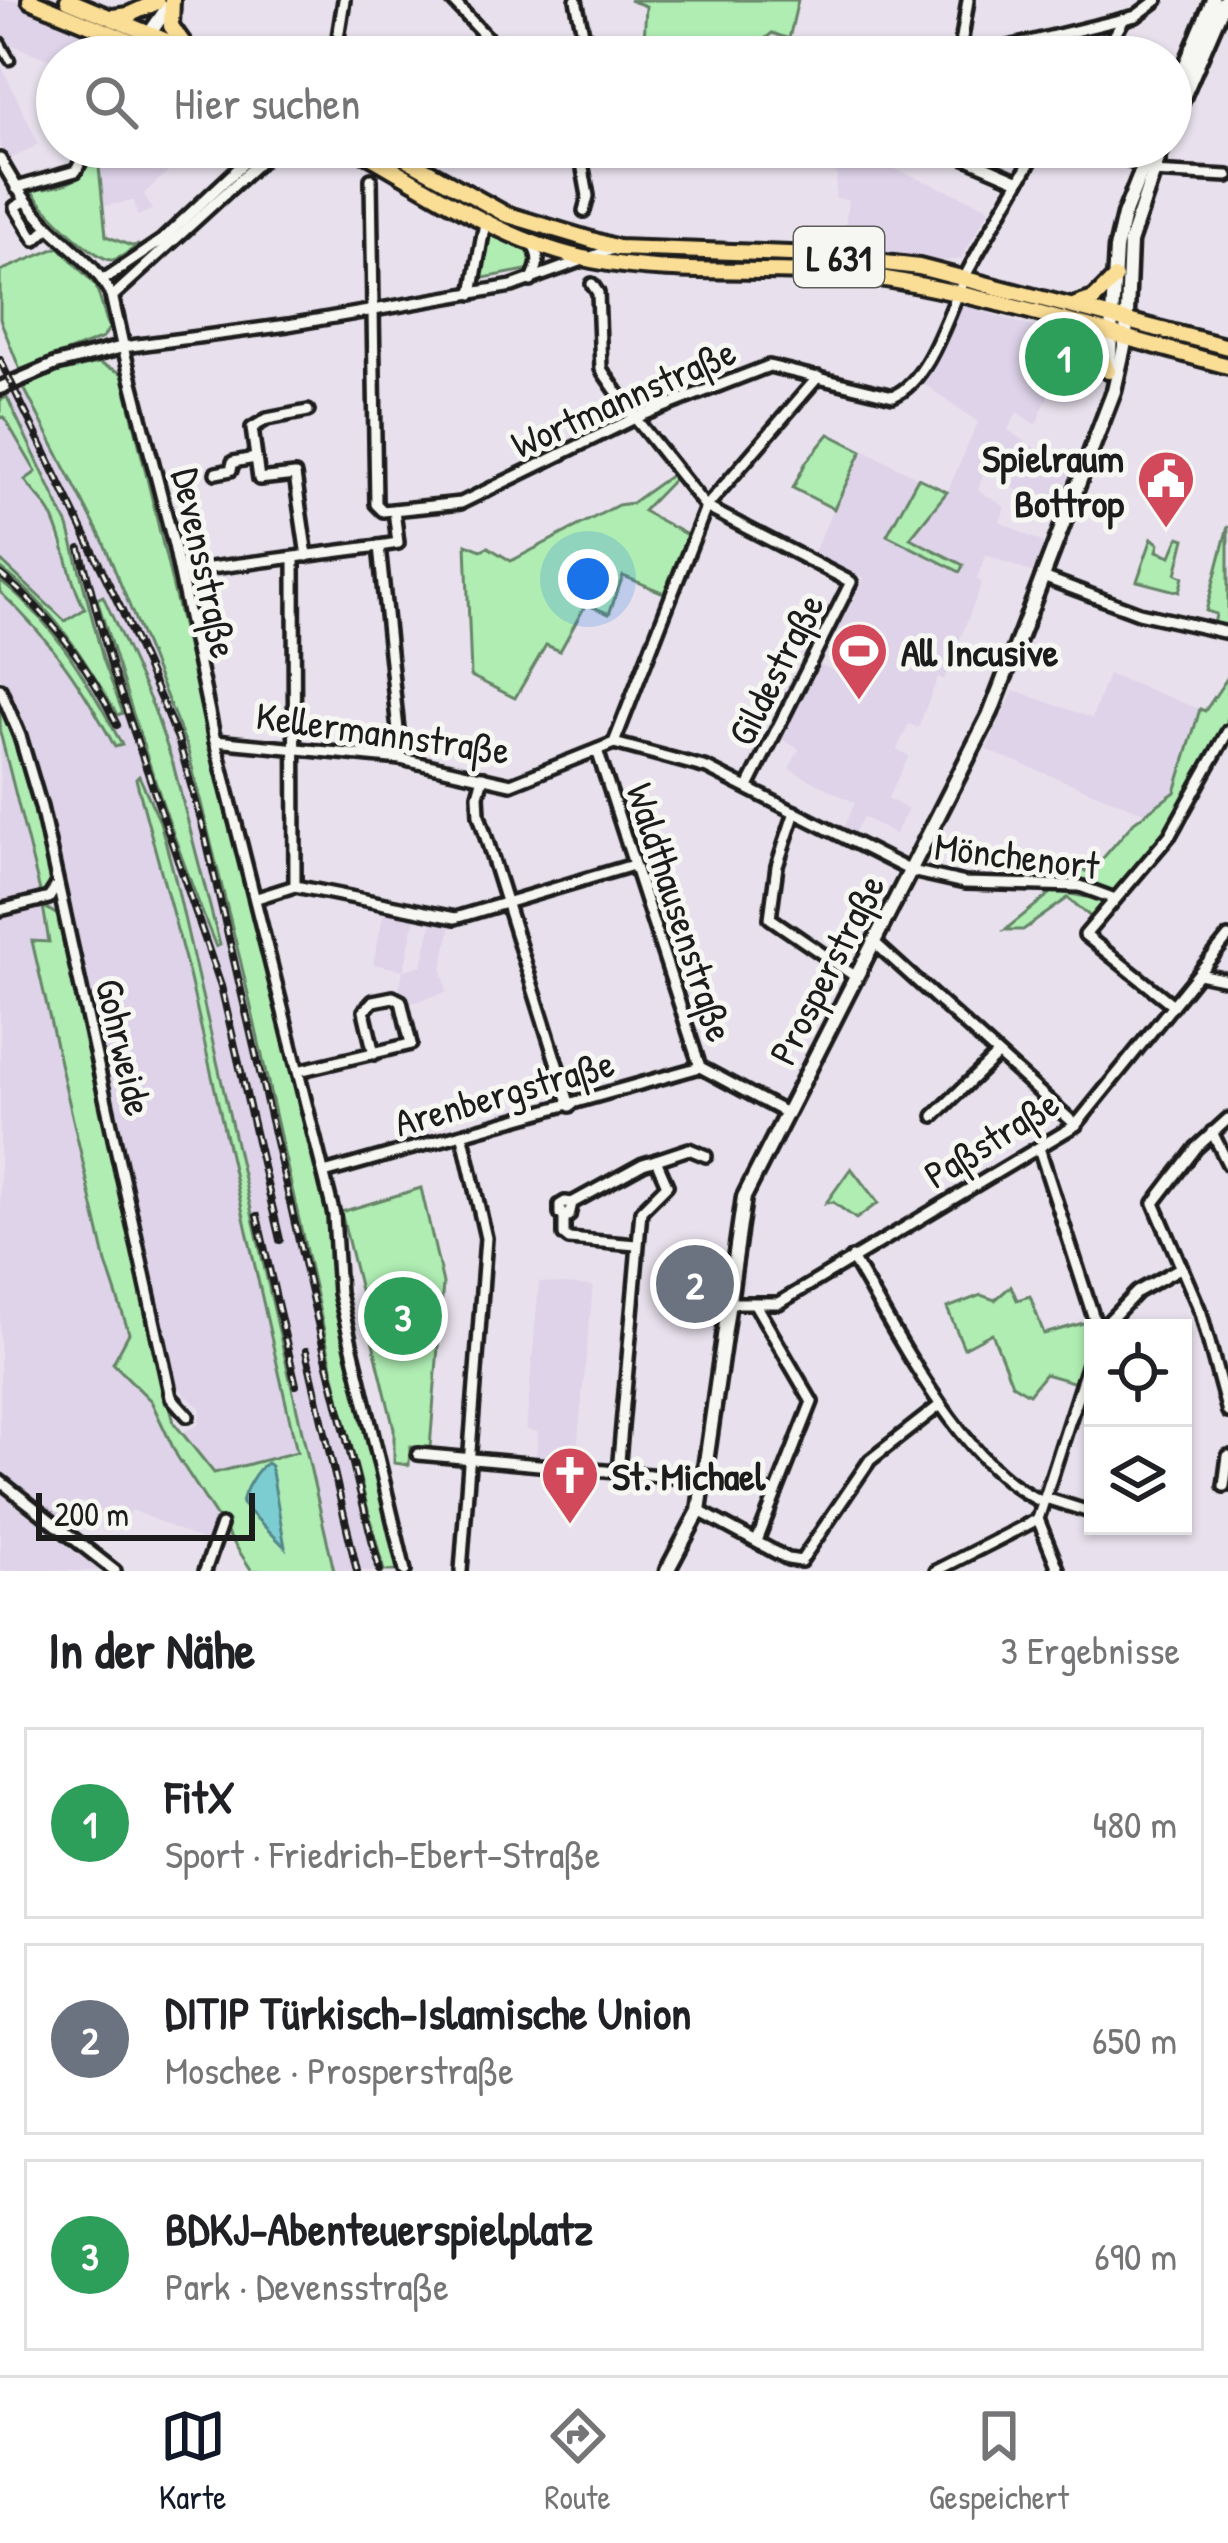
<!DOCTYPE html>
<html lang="de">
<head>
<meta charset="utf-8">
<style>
  :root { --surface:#fff; --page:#f6f6f6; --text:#202124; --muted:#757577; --line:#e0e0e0; --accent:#111827 }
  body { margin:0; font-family:"Patrick Hand",sans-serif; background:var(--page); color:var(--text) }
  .controls { position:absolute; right:36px; bottom:36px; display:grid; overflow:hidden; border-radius:0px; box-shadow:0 3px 9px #0004 }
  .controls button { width:108px; height:108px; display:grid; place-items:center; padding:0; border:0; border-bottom:3px solid var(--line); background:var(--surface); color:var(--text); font:60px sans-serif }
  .scale { position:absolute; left:36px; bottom:30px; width:219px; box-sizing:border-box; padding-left:12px; border:6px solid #1c1c1c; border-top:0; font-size:33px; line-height:42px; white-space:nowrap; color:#1c1c1c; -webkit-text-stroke:9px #f6f6f2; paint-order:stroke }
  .you { position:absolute; left:588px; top:579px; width:42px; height:42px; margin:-30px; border:9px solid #fff; border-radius:50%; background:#1a73e8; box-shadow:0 0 0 18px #1a73e833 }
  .badge { display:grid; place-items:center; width:78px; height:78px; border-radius:50%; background:var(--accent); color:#fff; font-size:39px; font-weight:700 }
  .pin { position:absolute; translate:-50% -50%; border:6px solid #fff; box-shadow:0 3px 12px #0006 }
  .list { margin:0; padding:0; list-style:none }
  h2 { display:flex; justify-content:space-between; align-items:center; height:156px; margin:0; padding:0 48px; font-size:51px }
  h2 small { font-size:39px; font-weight:400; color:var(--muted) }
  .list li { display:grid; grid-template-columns:78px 1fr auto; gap:36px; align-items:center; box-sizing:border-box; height:192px; margin:0 24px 24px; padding:0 24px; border:3px solid var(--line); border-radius:0px }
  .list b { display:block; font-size:45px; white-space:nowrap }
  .list p { margin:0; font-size:39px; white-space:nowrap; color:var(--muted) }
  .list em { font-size:39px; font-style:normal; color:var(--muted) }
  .icon { flex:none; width:66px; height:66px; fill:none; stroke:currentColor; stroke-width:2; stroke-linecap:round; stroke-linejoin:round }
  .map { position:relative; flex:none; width:1228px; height:1571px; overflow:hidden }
  .search { position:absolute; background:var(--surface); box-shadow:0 3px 9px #0004; left:36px; right:36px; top:36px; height:132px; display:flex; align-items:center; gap:30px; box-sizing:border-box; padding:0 42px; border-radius:66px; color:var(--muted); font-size:45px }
  .sheet { height:804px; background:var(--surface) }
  nav { display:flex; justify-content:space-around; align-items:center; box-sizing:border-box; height:168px; border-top:3px solid var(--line); background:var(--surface); font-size:33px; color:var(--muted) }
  nav a { display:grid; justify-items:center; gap:6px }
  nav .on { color:var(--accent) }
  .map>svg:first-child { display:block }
  .built { fill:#ded3e9 }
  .green { fill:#afedb3; stroke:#668468; stroke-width:3 }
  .water { fill:#7bcdd1; stroke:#558689; stroke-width:3 }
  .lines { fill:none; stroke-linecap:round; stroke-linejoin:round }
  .pedestrian-casing { stroke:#1c1c1c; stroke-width:15 }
  .minor-casing { stroke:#1c1c1c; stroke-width:18 }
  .tertiary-casing { stroke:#1c1c1c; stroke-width:20 }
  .secondary-casing { stroke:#1c1c1c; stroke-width:21 }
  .primary-casing { stroke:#1c1c1c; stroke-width:22 }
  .pedestrian { stroke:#f6f6f2; stroke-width:6 }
  .minor { stroke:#f6f6f2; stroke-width:9 }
  .tertiary { stroke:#f6f6f2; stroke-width:10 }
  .secondary { stroke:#f6f6f2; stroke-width:12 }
  .primary { stroke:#fbde96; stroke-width:14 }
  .rail-casing { stroke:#1c1c1c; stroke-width:8 }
  .rail { stroke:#f6f6f2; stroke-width:3; stroke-dasharray:9; stroke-linecap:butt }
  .labels { text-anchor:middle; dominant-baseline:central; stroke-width:10; stroke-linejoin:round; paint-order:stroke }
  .shield { fill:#f6f6f2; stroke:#5d5d5c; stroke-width:3 }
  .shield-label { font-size:36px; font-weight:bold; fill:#1c1c1c }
  .street-label { font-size:39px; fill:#1c1c1c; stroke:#f6f6f2 }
  .poi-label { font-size:39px; font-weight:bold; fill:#1c1c1c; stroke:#f6f6f2; text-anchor:start }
</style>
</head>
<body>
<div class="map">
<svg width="1228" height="1571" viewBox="0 0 1228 1571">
  <rect width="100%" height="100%" fill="#e8e1ed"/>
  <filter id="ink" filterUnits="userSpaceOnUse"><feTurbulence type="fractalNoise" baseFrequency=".00833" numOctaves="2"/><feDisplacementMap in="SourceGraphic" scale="24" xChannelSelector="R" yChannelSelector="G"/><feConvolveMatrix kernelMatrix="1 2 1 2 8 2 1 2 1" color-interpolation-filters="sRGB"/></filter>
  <g filter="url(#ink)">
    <!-- built -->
    <g class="built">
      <path d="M0,0H16L117,43L118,57H57V63L0,40Z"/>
      <path d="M0,63L39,144L7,161L0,147Z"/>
      <path d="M99,147H183L191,150L144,194L152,210L137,216L134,201L102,206Z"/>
      <path d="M842,147L990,208L961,259L944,261L843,246L848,200L835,198L837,173L832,170Z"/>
      <path d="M965,306L1087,344L1093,349L1089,363L1095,365L1087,393L1062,384L1057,396L1049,394L1036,425L1017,412L1008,430L1054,461L1072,468L1056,509L1026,497L985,468L978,490L1005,507L1000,522L1044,543L1033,573L986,555L977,579L982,583L944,680L938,677L918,728L909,724L897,749L909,756L888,798L908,810L895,834L863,817L853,835L843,829L855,803L789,769L799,749L781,739L820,664L859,684L867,671L862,667L872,648L837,630L864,578L813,554L861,448L918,478L888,535L960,571L962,565L909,538L949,488L978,422L921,382L960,308Z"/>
      <path d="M24,388L103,541L187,747L241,963L341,1406L384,1571H334L175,878L160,822L138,777L188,970L297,1452L213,1473L183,1432L198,1425L201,1409L176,1386L39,777L0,676V590L77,676L115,746L81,668L57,637L0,580V568L57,621L122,713L103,659L68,526L7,402V397Z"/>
      <path d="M3,416L36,473L26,480L56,522L57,539L73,571L77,595L85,609L65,622L0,560V418Z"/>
      <path d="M1108,674L1200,709L1175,792L1148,814L986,750L1014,690L1092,718Z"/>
      <path d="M0,732L41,895L0,905Z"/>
      <path d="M43,906L50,942H32L106,1263L129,1333L113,1364L151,1401L177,1456L222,1522L213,1545L132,1510L118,1528L83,1502L65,1524L0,1473V914Z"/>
      <path d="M384,912L415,918L404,970L422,965L432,921L451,925L442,969L447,992L405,1005L398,996L403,970L373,964Z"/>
      <path d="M539,1282L593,1286L576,1460L536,1456L538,1432L526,1430Z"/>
      <path d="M0,1492L70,1548L100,1571H0Z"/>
    </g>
    <!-- green -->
    <g class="green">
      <path d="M629,0H798L789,39L772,33L744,57H687L644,41L646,6Z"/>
      <path d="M92,157H98L106,236L131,246L139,245C132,249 121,259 113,260C98,263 39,206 32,191L42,184L44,189C69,184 81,182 92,157Z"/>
      <path d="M491,231L531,249L535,256L531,269L479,279L485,235Z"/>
      <path d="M59,247L96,286L109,328L103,338L20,370L0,319V271Z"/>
      <path d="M617,254L687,259L775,257L916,271L952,283L862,269L651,263L603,256Z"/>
      <path d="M98,363L122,373L223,797L330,1216L329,1259L399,1571H384L341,1406L241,963L187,747L103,541L24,388L47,375Z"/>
      <path d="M7,397L68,526L103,659L123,713L117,715C85,659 53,607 0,568V560L65,621L85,609C69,581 66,546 53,518C46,502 34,494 25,480L36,472L4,417L0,418V400Z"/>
      <path d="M829,434L862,451L834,509L793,488L806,462Z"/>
      <path d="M671,475L674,479L643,511L687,535L664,593L623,576L609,614L586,604L560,651L546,645L515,698L471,676L466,544L481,550L488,547L511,561L618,505L632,503Z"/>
      <path d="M918,478L947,492L910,538L963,565L960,572L887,535Z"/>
      <path d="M1228,526V629L1214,625L1216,614L1206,611Z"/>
      <path d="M1179,537L1185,539L1176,574L1183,577L1179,592L1137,581L1152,538L1159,544L1157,551L1171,556Z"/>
      <path d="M0,580C56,624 89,683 122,745L115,747C81,684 53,642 0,592Z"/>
      <path d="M103,596L154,709L173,764L220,945L216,947C170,833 133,716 97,599Z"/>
      <path d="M1228,677C1228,692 1228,711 1227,724C1209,784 1157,842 1119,890L1112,893L1084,883L1060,881L1081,868L1086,871L1097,865L1134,822L1175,792L1200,709L1205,711Z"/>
      <path d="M0,704L30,788L51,881L41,895L0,732Z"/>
      <path d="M139,776L160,822L175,878L334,1571H252L177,1456L151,1401L113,1363L129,1333L106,1263L32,941L49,942L43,906L59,916L174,1423L214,1473L297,1452L188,970L136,779Z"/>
      <path d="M1053,891L1098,899L1102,903L1093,919L1068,898L1023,930H1005Z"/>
      <path d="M851,1168L878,1203L856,1219L833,1202L826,1203Z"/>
      <path d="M421,1188L443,1283L430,1448L410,1447L409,1465L394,1463V1429L341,1212Z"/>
      <path d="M1011,1286L1017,1300L1030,1296L1044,1334L1087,1322L1090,1337L1076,1383L1045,1374L1029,1394L1012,1384L992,1333L964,1348L947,1308L981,1295L995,1300Z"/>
    </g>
    <!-- water -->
    <path class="water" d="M267,1463L271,1466L285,1547L242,1504C243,1492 256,1469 267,1463Z"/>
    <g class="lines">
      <defs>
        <path id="pedestrian" d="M0,42L10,60"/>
        <g id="minor">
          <path d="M452,0L505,57"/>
          <path d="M576,0L588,57"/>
          <path d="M335,57L344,0"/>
          <path d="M959,57L968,0"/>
          <path d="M968,57L1136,16L1157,0"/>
          <path d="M1102,57L1124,19"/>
          <path d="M579,147L588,196L584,211"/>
          <path d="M940,147L1019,181"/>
          <path d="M1104,147L1151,172L1228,176"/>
          <path d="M0,159C13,183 27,205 46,224C71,249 96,264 112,297L276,147"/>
          <path d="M371,179L376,504L383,511L461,503L635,418L769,366L893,396C932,380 950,305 969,269C991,228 1015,188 1039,147"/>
          <path d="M16,188L76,171L88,147"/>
          <path d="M25,201L15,207L35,240L49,227"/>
          <path d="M103,280L161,241L261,147"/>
          <path d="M531,281C538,267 542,257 531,243"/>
          <path d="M592,284L598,293L601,369L635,418L706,507L851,582L748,787"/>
          <path d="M472,294L485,223"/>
          <path d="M216,473L231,470L233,462L255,458"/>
          <path d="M394,510L398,543L379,546L401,759"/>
          <path d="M307,556L295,475L259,479L252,428L267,419L308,411"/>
          <path d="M294,558L295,886"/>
          <path d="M180,572L379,546"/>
          <path d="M1043,577L1139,613L1228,633"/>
          <path d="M0,689L20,736L41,807L171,1397L188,1416"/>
          <path d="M215,741L401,759L511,784L614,743L706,507L818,377"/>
          <path d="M614,743L707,768L911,871L965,883L1080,886L1115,899"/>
          <path d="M597,750L700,1067L786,1113"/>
          <path d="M483,777L478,795L479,815L570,1106"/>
          <path d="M795,812L777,866L770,918L856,977"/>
          <path d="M257,898L295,886L455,918L633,865"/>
          <path d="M0,910L49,898L57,885"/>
          <path d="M874,942L1076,1125"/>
          <path d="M1199,974L1228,980"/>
          <path d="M1173,1005L1085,935L1170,835L1228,731"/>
          <path d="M298,1071L411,1044L401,1001L393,997L373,1001L364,1011L374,1054"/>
          <path d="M934,1116L996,1056"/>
          <path d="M1228,1119L1196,1148L1154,1203L1201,1313L1228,1412"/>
          <path d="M1212,1132L1228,1164"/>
          <path d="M1039,1148L1097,1328"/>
          <path d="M656,1160L689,1149L706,1156"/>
          <path d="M324,1173L700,1067"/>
          <path d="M572,1203L569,1216L560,1214V1205L565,1202L572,1203L643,1164L656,1160L667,1185L641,1211L618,1472"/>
          <path d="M564,1216V1235L569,1239L636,1245"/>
          <path d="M852,1258C896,1331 963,1469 1043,1502"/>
          <path d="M726,1303H779L1076,1125L1228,937"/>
          <path d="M756,1306L812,1402L757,1541"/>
          <path d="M1102,1328L1137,1292L1180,1268"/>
          <path d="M418,1454L704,1480"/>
          <path d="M0,1481L115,1571"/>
          <path d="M1224,1486L1228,1456"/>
          <path d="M1045,1498L1093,1513"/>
          <path d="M699,1511L788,1559L801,1561L870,1460L939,1406"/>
          <path d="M205,1571L221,1525"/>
          <path d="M405,1571L339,1293L334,1215L215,741L174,545L123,347L288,325L512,286L613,249"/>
          <path d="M461,1571L486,1238L463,1137"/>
          <path d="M936,1571L1038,1519"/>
          <path d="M1059,1571L1038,1519L1093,1348"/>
        </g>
        <path id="tertiary" d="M0,388L56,364L123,347L112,297"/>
        <g id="secondary">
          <path d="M141,46L172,1"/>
          <path d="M1171,100L1213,0"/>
          <path d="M1171,125L1225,0"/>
          <path d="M1109,369L1116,249L1124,215L1151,147"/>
          <path d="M667,1571L699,1511L744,1197L991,712L1114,391L1126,338L1130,242L1162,147"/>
        </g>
        <g id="primary">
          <path d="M30,0L168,57"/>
          <path d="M68,0L205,57"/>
          <path d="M172,0L171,26L186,47"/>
          <path d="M113,17L128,15L157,2"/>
          <path d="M354,147C432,190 503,243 592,260C687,279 793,263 892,280C1005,300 1117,336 1228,366"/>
          <path d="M385,147L505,214L618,248L817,255L919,267L1228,347"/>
          <path d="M1076,305L1094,299L1115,278"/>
          <path d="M1074,328L1097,346L1108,371"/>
        </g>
      </defs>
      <!-- pedestrian casing -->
      <use href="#pedestrian" class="pedestrian-casing"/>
      <!-- minor casing -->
      <use href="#minor" class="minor-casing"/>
      <!-- tertiary casing -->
      <use href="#tertiary" class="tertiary-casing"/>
      <!-- secondary casing -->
      <use href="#secondary" class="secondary-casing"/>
      <!-- primary casing -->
      <use href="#primary" class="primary-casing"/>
      <!-- pedestrian -->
      <use href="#pedestrian" class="pedestrian"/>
      <!-- minor -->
      <use href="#minor" class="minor"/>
      <!-- tertiary -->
      <use href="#tertiary" class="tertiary"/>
      <!-- secondary -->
      <use href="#secondary" class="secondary"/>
      <!-- primary -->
      <use href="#primary" class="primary"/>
      <defs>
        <g id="rail">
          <path d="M0,360L122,611L178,739L204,831L324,1349L380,1571"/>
          <path d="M80,549L112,668L221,986L280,1240"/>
          <path d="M0,574C51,615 89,666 117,725"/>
          <path d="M257,1216L296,1385"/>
          <path d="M306,1351L357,1571"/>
        </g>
      </defs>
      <!-- rail casing -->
      <use href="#rail" class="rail-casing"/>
      <!-- rail -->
      <use href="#rail" class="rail"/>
    </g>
  </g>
  <!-- icons -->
  <defs>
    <symbol id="civic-pin" viewBox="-11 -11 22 30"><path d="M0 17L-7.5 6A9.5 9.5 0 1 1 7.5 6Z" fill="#d1495b" stroke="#f6f6f2"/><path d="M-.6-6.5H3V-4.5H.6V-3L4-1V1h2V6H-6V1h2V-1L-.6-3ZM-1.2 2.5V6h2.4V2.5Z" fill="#fff"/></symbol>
    <symbol id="stadium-pin" viewBox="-11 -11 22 30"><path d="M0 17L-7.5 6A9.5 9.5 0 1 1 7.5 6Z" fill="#d1495b" stroke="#f6f6f2"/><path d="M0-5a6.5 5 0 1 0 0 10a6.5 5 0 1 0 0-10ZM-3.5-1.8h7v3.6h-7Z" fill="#fff"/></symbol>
    <symbol id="church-pin" viewBox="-11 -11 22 30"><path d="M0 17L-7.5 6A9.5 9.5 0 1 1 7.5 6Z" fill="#d1495b" stroke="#f6f6f2"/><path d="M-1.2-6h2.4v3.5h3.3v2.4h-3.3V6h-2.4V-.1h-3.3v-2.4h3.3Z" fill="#fff"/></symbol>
  </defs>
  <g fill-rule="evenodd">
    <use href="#civic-pin" x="1133" y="446" width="66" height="90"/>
    <use href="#stadium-pin" x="826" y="618" width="66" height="90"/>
    <use href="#church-pin" x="537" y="1442" width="66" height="90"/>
  </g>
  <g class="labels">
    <!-- shield labels -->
    <rect class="shield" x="794" y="227" width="90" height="60" rx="9"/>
    <g class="shield-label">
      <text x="839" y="257">L 631</text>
    </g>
    <!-- street labels -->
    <g class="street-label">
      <text transform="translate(623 397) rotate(-24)">Wortmannstraße</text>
      <text transform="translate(206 563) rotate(78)">Devensstraße</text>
      <text transform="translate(775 669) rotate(-63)">Gildestraße</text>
      <text transform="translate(383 732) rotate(8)">Kellermannstraße</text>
      <text transform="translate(1017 855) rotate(7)">Mönchenort</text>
      <text transform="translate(681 912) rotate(72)">Waldthausenstraße</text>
      <text transform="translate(826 969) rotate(-63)">Prosperstraße</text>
      <text transform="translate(125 1047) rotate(77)">Gohrweide</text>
      <text transform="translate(504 1092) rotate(-16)">Arenbergstraße</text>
      <text transform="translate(991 1138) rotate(-32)">Paßstraße</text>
    </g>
    <!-- poi labels -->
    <g class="poi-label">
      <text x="1124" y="457" text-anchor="end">Spielraum<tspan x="1124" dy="45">Bottrop</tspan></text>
      <text x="901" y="651">All Incusive</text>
      <text x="612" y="1475">St. Michael</text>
    </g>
  </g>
</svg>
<div class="controls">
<button><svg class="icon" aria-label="locate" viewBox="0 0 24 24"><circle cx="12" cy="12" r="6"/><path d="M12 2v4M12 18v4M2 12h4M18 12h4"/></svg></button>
<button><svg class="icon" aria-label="layers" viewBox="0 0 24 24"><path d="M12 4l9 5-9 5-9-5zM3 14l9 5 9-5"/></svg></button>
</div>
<div class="scale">200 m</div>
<div class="you"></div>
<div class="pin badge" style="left:1064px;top:357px;background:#2e9e5b">1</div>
<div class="pin badge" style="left:695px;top:1284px;background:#6b7280">2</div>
<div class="pin badge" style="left:403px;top:1316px;background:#2e9e5b">3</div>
<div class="search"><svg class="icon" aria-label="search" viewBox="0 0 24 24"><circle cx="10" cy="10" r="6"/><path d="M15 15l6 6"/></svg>Hier suchen</div>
</div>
<section class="sheet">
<h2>In der Nähe<small>3 Ergebnisse</small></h2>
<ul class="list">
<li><span class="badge" style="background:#2e9e5b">1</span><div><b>FitX</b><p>Sport · Friedrich-Ebert-Straße</p></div><em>480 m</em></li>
<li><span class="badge" style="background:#6b7280">2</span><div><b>DITIP Türkisch-Islamische Union</b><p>Moschee · Prosperstraße</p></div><em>650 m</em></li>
<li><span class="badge" style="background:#2e9e5b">3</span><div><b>BDKJ-Abenteuerspielplatz</b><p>Park · Devensstraße</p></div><em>690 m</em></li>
</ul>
</section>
<nav>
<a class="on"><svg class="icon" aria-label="map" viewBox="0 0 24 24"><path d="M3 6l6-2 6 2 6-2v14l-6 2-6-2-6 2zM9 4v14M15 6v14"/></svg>Karte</a>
<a><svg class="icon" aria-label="directions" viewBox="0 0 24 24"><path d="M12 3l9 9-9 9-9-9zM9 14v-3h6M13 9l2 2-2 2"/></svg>Route</a>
<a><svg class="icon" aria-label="saved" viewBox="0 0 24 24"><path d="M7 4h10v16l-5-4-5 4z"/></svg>Gespeichert</a>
</nav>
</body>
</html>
